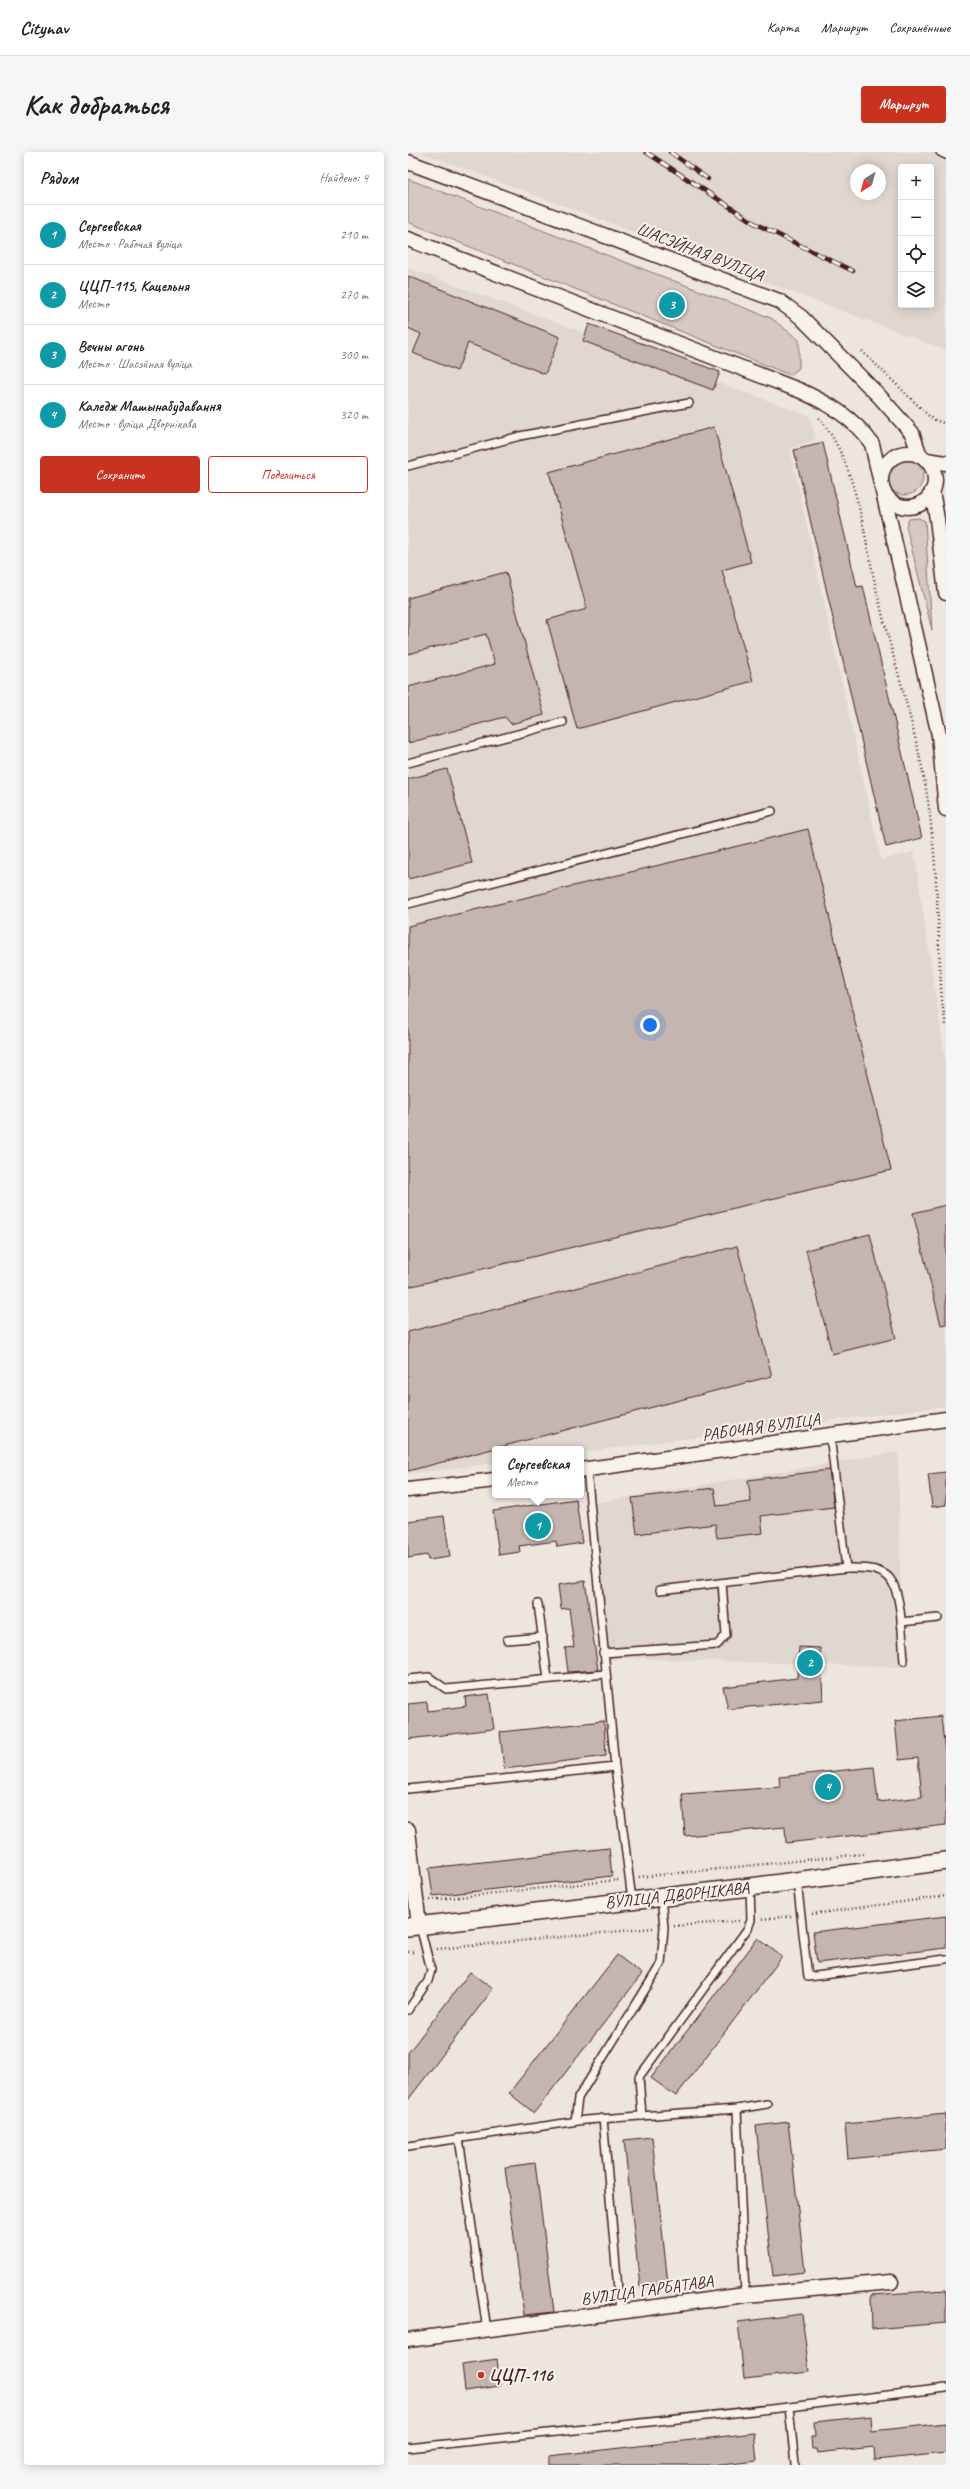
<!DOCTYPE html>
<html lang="ru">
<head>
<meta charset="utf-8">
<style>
  :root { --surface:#fff; --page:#f6f6f6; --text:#202124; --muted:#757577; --line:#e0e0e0; --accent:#c8321e }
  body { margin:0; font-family:Caveat,sans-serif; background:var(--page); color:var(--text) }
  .controls { position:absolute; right:12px; top:12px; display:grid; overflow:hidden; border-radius:4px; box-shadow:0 2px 10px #0003 }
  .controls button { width:36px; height:36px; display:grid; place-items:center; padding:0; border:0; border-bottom:1px solid var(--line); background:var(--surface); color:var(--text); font:20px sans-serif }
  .compass { position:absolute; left:442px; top:12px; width:36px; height:36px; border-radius:50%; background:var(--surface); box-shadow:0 2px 10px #0003; rotate:216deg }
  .you { position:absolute; left:242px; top:873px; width:14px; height:14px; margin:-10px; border:3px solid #fff; border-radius:50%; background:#1a73e8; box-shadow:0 0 0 6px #1a73e833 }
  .badge { display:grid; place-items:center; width:26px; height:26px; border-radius:50%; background:var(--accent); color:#fff; font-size:13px; font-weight:700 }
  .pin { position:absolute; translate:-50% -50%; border:2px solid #fff; box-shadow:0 1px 4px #0006 }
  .popup { position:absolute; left:84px; top:1294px; width:92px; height:52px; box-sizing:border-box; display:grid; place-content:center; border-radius:4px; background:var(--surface); filter:drop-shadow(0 1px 3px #0005); font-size:13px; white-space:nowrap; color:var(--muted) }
  .popup b { font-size:15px; color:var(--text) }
  .popup::after { content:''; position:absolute; left:50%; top:100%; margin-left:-8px; border:8px solid transparent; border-top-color:var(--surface) }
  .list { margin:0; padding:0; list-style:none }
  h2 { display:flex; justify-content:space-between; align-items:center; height:52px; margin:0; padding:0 16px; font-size:17px }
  h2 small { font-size:13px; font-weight:400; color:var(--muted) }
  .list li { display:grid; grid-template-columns:26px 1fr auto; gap:12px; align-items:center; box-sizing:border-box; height:60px; padding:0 16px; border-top:1px solid var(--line) }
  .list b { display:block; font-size:15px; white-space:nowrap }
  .list p { margin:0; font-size:13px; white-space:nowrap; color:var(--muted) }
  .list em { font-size:13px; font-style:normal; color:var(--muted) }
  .actions { display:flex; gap:8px; padding:12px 16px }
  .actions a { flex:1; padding:9px 0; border:1px solid var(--accent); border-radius:4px; text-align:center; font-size:14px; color:var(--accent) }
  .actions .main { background:var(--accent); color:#fff }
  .icon { flex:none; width:22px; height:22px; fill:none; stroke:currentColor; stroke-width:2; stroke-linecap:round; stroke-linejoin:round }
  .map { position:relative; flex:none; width:538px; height:2313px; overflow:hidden; border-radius:4px }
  header { display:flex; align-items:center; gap:24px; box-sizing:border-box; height:56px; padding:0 20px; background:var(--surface); border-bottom:1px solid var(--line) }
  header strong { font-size:19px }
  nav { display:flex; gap:22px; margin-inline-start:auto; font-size:14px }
  .intro { display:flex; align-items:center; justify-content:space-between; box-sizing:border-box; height:96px; padding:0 24px }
  h1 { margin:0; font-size:28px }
  .button { padding:10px 18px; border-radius:4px; background:var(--accent); color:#fff; font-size:14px; font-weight:700 }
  main { display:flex; gap:24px; padding:0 24px }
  aside { flex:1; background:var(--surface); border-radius:4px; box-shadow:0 2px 10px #0003 }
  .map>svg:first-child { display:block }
  .built { fill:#e0d7d0; fill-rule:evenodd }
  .green { fill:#d5c9c2; stroke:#907476 }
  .building { fill:#c4b5b0; stroke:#4a1f2b }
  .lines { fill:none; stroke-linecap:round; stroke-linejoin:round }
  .service-casing { stroke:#4a1f2b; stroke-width:10 }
  .minor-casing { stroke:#4a1f2b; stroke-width:17 }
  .tertiary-casing { stroke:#4a1f2b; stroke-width:20 }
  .path { stroke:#4a1f2b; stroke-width:2.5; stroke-dasharray:1 3; stroke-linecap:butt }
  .service { stroke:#f7f3e8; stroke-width:7 }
  .minor { stroke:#f7f3e8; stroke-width:14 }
  .tertiary { stroke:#f7f3e8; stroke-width:17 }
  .rail-casing { stroke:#4a1f2b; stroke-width:4.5 }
  .rail { stroke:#f7f3e8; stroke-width:3; stroke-dasharray:9; stroke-linecap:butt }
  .poi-dot { fill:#c8321e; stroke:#f7f3e8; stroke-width:1.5 }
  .labels { text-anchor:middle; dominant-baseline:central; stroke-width:4; stroke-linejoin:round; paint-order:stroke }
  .street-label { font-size:17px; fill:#4a1f2b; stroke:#f7f3e8 }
  .poi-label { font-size:17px; font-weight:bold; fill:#4a1f2b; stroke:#f7f3e8; text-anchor:start }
</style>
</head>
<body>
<header>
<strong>Citynav</strong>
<nav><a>Карта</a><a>Маршрут</a><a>Сохранённые</a></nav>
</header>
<div class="intro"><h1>Как добраться</h1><a class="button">Маршрут</a></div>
<main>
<aside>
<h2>Рядом<small>Найдено: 4</small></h2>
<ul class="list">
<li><span class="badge" style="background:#0f9aa8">1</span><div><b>Сергеевская</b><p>Место · Рабочая вуліца</p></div><em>210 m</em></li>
<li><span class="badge" style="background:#0f9aa8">2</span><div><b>ЦЦП-115, Кацельня</b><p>Место</p></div><em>270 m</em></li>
<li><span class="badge" style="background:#0f9aa8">3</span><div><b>Вечны агонь</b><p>Место · Шасэйная вуліца</p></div><em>300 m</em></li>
<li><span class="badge" style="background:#0f9aa8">4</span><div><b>Каледж Машынабудавання</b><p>Место · вуліца Дворнікава</p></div><em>320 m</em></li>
</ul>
<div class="actions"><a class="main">Сохранить</a><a>Поделиться</a></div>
</aside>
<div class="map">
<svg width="538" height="2313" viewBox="0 0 538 2313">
  <rect width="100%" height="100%" fill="#ece6dd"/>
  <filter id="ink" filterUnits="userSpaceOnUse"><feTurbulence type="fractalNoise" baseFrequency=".025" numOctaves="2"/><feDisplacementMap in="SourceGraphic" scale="8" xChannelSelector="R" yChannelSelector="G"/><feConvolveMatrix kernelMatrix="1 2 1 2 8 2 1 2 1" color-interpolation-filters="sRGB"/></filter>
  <g filter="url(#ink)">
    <!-- built -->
    <g class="built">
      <path d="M12,0H538V198L199,70ZM493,15H523V153H493ZM448,18H472V42H448Z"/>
      <path d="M0,116L401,264L408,287L382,297L473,708L506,700L538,913V1254L173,1300V1297H87V1311L0,1322Z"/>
      <path d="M490,1300L494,1515L213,1506L199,1508L187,1351Z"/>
    </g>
    <!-- green -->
    <g class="green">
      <path d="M0,27L363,166L391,188V216L382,223L0,70Z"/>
      <circle cx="497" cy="325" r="18"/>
      <path d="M511,366L517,369L524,478L498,374L501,367Z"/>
    </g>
    <!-- building -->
    <g class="building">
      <path d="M0,124L152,185L137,222L60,191L49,219L5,201L13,182L0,176Z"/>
      <path d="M181,172L312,220L305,238L175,189Z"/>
      <path d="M306,275L343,410L314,418L345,529L169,577L139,468L179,457L141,320Z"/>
      <path d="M415,291L449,435L455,434L514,686L478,695L386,298Z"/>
      <path d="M98,420L136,563L103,572L97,565L0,591V535L87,512L78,482L0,502V446Z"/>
      <path d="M39,617L64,711L0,727V627Z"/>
      <path d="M400,677L483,1018L0,1135V774Z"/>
      <path d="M538,1053V1172L533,1173L505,1061Z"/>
      <path d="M462,1082L488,1186L424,1202L398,1098Z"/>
      <path d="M329,1094L364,1224L0,1319V1180Z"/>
      <path d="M421,1318L426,1355L353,1364L355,1381L309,1386L307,1372L229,1382L224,1346L306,1336L309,1354L343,1350L340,1328Z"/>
      <path d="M538,1320V1353L524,1355L520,1322Z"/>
      <path d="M168,1347L174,1391L149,1395L148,1389L111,1394L112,1400L91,1403L85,1359Z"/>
      <path d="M36,1364L42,1405L20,1408L19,1403L0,1406V1369Z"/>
      <path d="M177,1429L190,1518L160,1520L157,1496L166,1495L161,1456L153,1457L150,1433Z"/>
      <path d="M391,1495L412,1496L415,1548L320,1557L315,1535L389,1526Z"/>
      <path d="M81,1542L86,1577L0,1587V1552L19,1550L20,1559L58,1554L57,1545Z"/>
      <path d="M533,1564L538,1609V1673L378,1691L377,1675L277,1684L274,1642L372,1635L371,1625L466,1615L470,1650L514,1645L510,1606L491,1608L487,1569Z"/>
      <path d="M196,1569L198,1604L96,1617L92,1580Z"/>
      <path d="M201,1696L204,1724L25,1744L21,1716Z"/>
      <path d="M538,1764V1796L409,1811L405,1780Z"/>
      <path d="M350,1786L374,1805L268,1944L243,1926Z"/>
      <path d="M209,1803L234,1822L126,1961L101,1941Z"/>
      <path d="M62,1820L85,1837L0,1948V1901Z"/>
      <path d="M538,1962V1997L440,2007L437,1972Z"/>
      <path d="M380,1970L397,2120L365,2124L348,1974Z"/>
      <path d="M244,1985L260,2132L232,2135L216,1988Z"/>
      <path d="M127,2011L146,2160L116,2163L97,2015Z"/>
      <path d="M538,2138V2171L464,2177L463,2143Z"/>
      <path d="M394,2162L401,2220L336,2227L330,2170Z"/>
      <path d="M89,2207L92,2234L57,2239L54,2212Z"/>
      <path d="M463,2264L464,2279L538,2271V2301L467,2308L466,2295L409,2301L408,2297H404L403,2285H407L406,2270Z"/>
      <path d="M346,2281L349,2309L313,2313H141V2304Z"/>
    </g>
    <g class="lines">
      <defs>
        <g id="service">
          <path d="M532,0L538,3"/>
          <path d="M0,314L112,284L281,251"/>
          <path d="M0,611L155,570"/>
          <path d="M0,752L364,659"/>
          <path d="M438,1416C452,1416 466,1415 478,1423C495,1434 494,1489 496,1509"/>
          <path d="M252,1438L438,1416L422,1283"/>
          <path d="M130,1452L140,1527"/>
          <path d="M493,1470L530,1466"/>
          <path d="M99,1488L135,1485"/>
          <path d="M195,1501L309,1493L318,1483L314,1431"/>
          <path d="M0,1527L21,1525L38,1537L197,1522"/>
          <path d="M207,1615L224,1748"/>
          <path d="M0,1637L207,1615L179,1317"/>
          <path d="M389,1729L400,1825L538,1807"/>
          <path d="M0,1858L20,1829L23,1818L12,1774"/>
          <path d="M329,1957L337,2143"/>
          <path d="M234,1964L231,1925L340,1776L343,1768L342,1735"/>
          <path d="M195,1966L212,2160"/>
          <path d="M167,1969L170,1946L253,1812L256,1775L253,1746"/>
          <path d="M51,1986L79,2178"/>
          <path d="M0,1994L177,1968L329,1957L359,1952"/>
          <path d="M0,2296L381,2255"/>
          <path d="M387,2313L381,2255L538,2236"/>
        </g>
        <g id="minor">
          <path d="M0,10L371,149L393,165L472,245L504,281L512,304"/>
          <path d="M0,87L393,239C421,252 446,266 464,292L531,583L538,657"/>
          <circle cx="500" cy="328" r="27"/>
          <path d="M518,308L538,311"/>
          <path d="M524,339L529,367L538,441"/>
          <path d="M173,1318L538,1267"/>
          <path d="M0,1338L87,1328"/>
          <path d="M0,1678L11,1774"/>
          <path d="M0,2188L337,2143L483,2130"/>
        </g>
        <path id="tertiary" d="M0,1775L342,1735L538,1709"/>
      </defs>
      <!-- service casing -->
      <use href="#service" class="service-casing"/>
      <!-- minor casing -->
      <use href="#minor" class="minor-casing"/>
      <!-- tertiary casing -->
      <use href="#tertiary" class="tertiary-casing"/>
      <!-- path -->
      <g class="path">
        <path d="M454,199L524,267L538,272"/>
        <path d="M411,266C448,309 456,383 468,436C486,515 514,591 523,672C530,730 530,791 534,850L538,873"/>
        <path d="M231,1725L455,1702"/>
        <path d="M22,1748L210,1728"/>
        <path d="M404,1762L538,1744"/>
        <path d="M354,1767L383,1764"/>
        <path d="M266,1774L331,1769"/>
        <path d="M29,1797L245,1776"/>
        <path d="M0,1800H6"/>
      </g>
      <!-- service -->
      <use href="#service" class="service"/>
      <!-- minor -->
      <use href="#minor" class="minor"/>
      <!-- tertiary -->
      <use href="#tertiary" class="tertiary"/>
      <defs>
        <g id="rail">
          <path d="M238,0L348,72L445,119"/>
          <path d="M262,0L300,27"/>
        </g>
      </defs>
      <!-- rail casing -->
      <use href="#rail" class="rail-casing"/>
      <!-- rail -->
      <use href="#rail" class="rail"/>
    </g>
  </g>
  <!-- markers -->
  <circle class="poi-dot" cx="73" cy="2223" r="4"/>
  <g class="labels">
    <!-- street labels -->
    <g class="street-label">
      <text transform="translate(292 100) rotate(21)">ШАСЭЙНАЯ ВУЛІЦА</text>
      <text transform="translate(353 1275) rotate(-8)">РАБОЧАЯ ВУЛІЦА</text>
      <text transform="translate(269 1743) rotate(-6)">ВУЛІЦА ДВОРНІКАВА</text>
      <text transform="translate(239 2138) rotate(-8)">ВУЛІЦА ГАРБАТАВА</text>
    </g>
    <!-- poi labels -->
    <g class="poi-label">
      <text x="81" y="2223">ЦЦП-116</text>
    </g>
  </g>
</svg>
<div class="controls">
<button>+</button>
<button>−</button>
<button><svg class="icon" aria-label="locate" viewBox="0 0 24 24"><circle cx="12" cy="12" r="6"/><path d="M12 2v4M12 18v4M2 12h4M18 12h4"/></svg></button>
<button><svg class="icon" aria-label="layers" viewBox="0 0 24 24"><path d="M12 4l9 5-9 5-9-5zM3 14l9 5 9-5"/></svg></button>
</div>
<svg class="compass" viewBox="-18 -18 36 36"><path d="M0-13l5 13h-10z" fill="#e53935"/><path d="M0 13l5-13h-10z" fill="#757577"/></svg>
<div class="you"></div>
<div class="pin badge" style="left:130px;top:1374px;background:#0f9aa8">1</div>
<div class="popup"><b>Сергеевская</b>Место</div>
<div class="pin badge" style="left:402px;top:1511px;background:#0f9aa8">2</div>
<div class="pin badge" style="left:264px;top:153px;background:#0f9aa8">3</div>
<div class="pin badge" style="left:420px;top:1635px;background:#0f9aa8">4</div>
</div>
</main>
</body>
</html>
